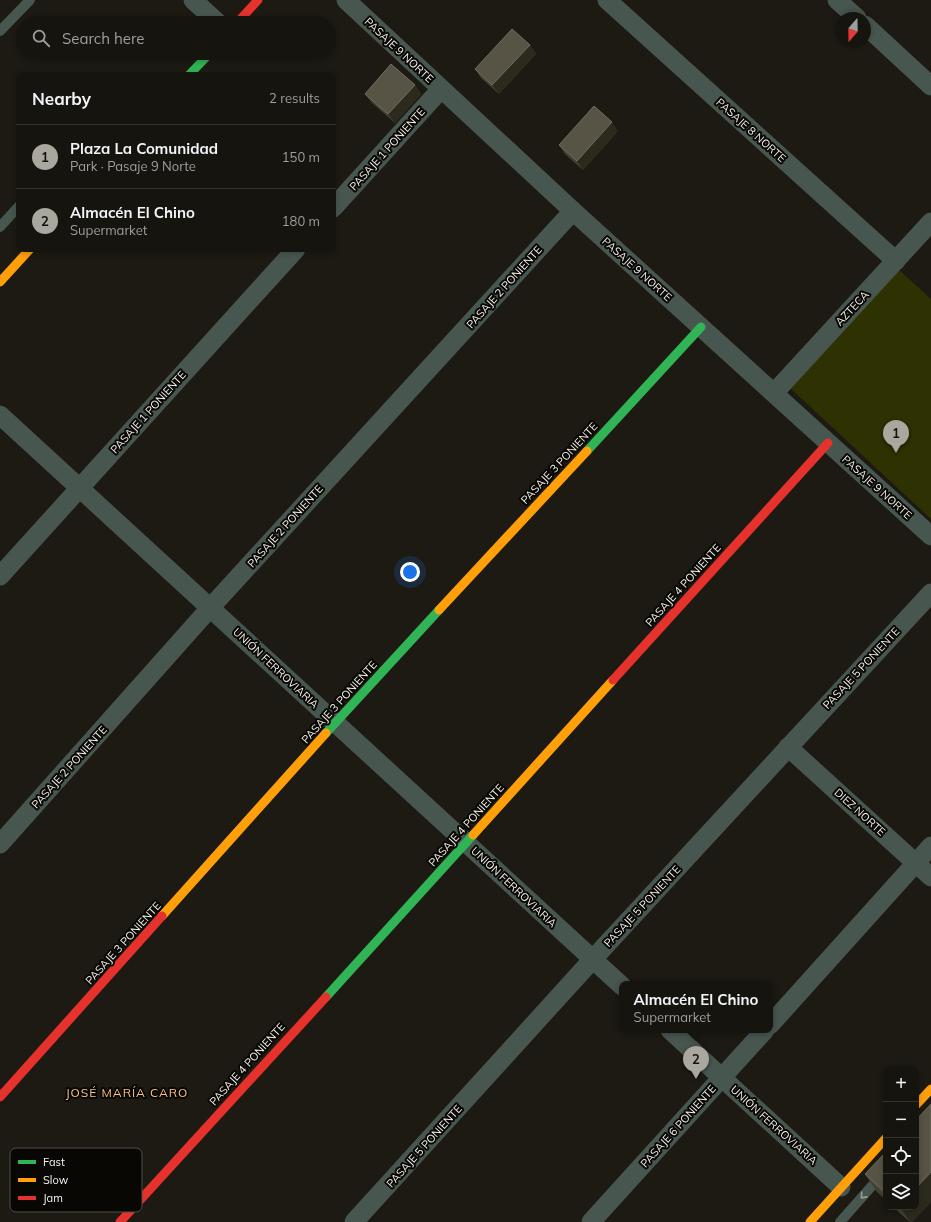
<!DOCTYPE html>
<html lang="en">
<head>
<meta charset="utf-8">
<style>
  :root { --surface:#15140e; --page:#22211c; --text:#f1f3f6; --muted:#9d9e9e; --line:#34332e; --accent:#aaa89e }
  body { margin:0; font-family:Mulish,sans-serif; background:var(--page); color:var(--text) }
  .controls { position:absolute; right:12px; bottom:12px; display:grid; overflow:hidden; border-radius:8px; box-shadow:0 2px 6px #0003 }
  .controls button { width:36px; height:36px; display:grid; place-items:center; padding:0; border:0; border-bottom:1px solid var(--line); background:var(--surface); color:var(--text); font:20px sans-serif }
  .compass { position:absolute; left:835px; top:12px; width:36px; height:36px; border-radius:50%; background:var(--surface); box-shadow:0 2px 6px #0003; rotate:200deg }
  .you { position:absolute; left:410px; top:572px; width:14px; height:14px; margin:-10px; border:3px solid #fff; border-radius:50%; background:#1a73e8; box-shadow:0 0 0 6px #1a73e833 }
  .badge { display:grid; place-items:center; width:26px; height:26px; border-radius:50%; background:var(--accent); color:#111; font-size:13px; font-weight:700 }
  .pin { position:absolute; translate:-50% -33px; filter:drop-shadow(0 1px 2px #0008) }
  .pin::after { content:''; position:absolute; top:21px; width:14px; height:12px; background:inherit; clip-path:polygon(0 0,100% 0,50% 100%) }
  .popup { position:absolute; left:619px; top:981px; width:154px; height:52px; box-sizing:border-box; display:grid; place-content:center; border-radius:8px; background:var(--surface); filter:drop-shadow(0 1px 3px #0005); font-size:13px; white-space:nowrap; color:var(--muted) }
  .popup b { font-size:15px; color:var(--text) }
  .popup::after { content:''; position:absolute; left:50%; top:100%; margin-left:-8px; border:8px solid transparent; border-top-color:var(--surface) }
  .list { margin:0; padding:0; list-style:none }
  h2 { display:flex; justify-content:space-between; align-items:center; height:52px; margin:0; padding:0 16px; font-size:17px }
  h2 small { font-size:13px; font-weight:400; color:var(--muted) }
  .list li { display:grid; grid-template-columns:26px 1fr auto; gap:12px; align-items:center; box-sizing:border-box; height:64px; padding:0 16px; border-top:1px solid var(--line) }
  .list b { display:block; font-size:15px; white-space:nowrap }
  .list p { margin:0; font-size:13px; white-space:nowrap; color:var(--muted) }
  .list em { font-size:13px; font-style:normal; color:var(--muted) }
  .icon { flex:none; width:22px; height:22px; fill:none; stroke:currentColor; stroke-width:2; stroke-linecap:round; stroke-linejoin:round }
  .map { position:relative; flex:none; width:931px; height:1222px; overflow:hidden }
  .search { position:absolute; background:var(--surface); box-shadow:0 2px 6px #0003; left:16px; top:16px; width:320px; height:44px; display:flex; align-items:center; gap:10px; box-sizing:border-box; padding:0 14px; border-radius:22px; color:var(--muted); font-size:15px }
  .panel { position:absolute; background:var(--surface); box-shadow:0 2px 6px #0003; left:16px; top:72px; width:320px; height:180px; border-radius:8px }
  .map>svg:first-child { display:block }
  .green { fill:#2e3102 }
  .lines { fill:none; stroke-linecap:round; stroke-linejoin:round }
  .lane { stroke:#485650; stroke-width:10 }
  .street { stroke:#485650; stroke-width:19 }
  .fast { stroke:#30b455; stroke-width:9 }
  .slow { stroke:#ff9f0a; stroke-width:9 }
  .jam { stroke:#e5322d; stroke-width:9 }
  .wall { fill:#434132 }
  .shaded-wall { fill:#2c291d }
  .building { fill:#575446; stroke:#706d5f }
  .oneway { stroke:#969d95 }
  .labels { text-anchor:middle; dominant-baseline:central; stroke-width:4; stroke-linejoin:round; paint-order:stroke }
  .street-label { font-size:11px; fill:#f6f4ea; stroke:#080703 }
  .neighbourhood-label { font-size:12px; letter-spacing:1px; fill:#fac286; stroke:#080703 }
  .key { fill:#080703; stroke:#4f4e48; stroke-width:1 }
  .key-label { font-size:11px; fill:#f6f4ea }
</style>
</head>
<body>
<div class="map">
<svg width="931" height="1222" viewBox="0 0 931 1222">
  <rect width="100%" height="100%" fill="#1c1a12"/>
  <!-- green -->
  <path class="green" d="M899,270L931,299V519L789,387Z"/>
  <g class="lines">
    <!-- lane -->
    <g class="lane">
      <path d="M0,31L30,0"/>
      <path d="M0,227L19,206"/>
      <path d="M840,1222L886,1170"/>
    </g>
    <!-- street -->
    <g class="street">
      <path d="M193,0L218,23"/>
      <path d="M346,0L573,211L931,536"/>
      <path d="M607,0L896,261"/>
      <path d="M837,0L857,18"/>
      <path d="M865,25L931,86"/>
      <path d="M333,208L441,89"/>
      <path d="M774,393L931,222"/>
      <path d="M0,415L622,986"/>
      <path d="M0,576L296,249"/>
      <path d="M788,747L931,877"/>
      <path d="M0,844L210,608L573,211"/>
      <path d="M770,1025L931,846"/>
      <path d="M670,1030L841,1187"/>
      <path d="M354,1222L593,959L931,593"/>
      <path d="M591,1222L765,1030"/>
    </g>
    <!-- fast -->
    <g class="fast">
      <path d="M189,75L210,53"/>
      <path d="M587,451L701,327"/>
      <path d="M326,733L439,610"/>
      <path d="M326,997L473,835"/>
    </g>
    <!-- slow -->
    <g class="slow">
      <path d="M0,282L30,249"/>
      <path d="M439,610L587,451"/>
      <path d="M473,835L613,680"/>
      <path d="M162,916L326,733"/>
      <path d="M916,1105L931,1089"/>
      <path d="M810,1222L886,1138"/>
    </g>
    <!-- jam -->
    <g class="jam">
      <path d="M237,23L258,0"/>
      <path d="M613,680L828,443"/>
      <path d="M0,1097L162,916"/>
      <path d="M120,1222L326,997"/>
    </g>
  </g>
  <!-- wall -->
  <g class="wall">
    <path d="M530,45L536,54L499,94L481,78L475,69Z"/>
    <path d="M415,85L421,94L395,123L372,103L365,94Z"/>
    <path d="M618,131L583,170L565,154L559,145Z"/>
    <path d="M931,1104V1202L912,1222H910L893,1207H916Z"/>
    <path d="M886,1152V1200L877,1192L865,1174Z"/>
  </g>
  <!-- shaded-wall -->
  <g class="shaded-wall">
    <path d="M530,45L536,54L499,94L492,85Z"/>
    <path d="M415,85L421,94L395,123L388,114Z"/>
    <path d="M612,122L618,131L583,170L577,161Z"/>
    <path d="M931,1172V1202L912,1222H910L900,1207H916V1188Z"/>
  </g>
  <!-- building -->
  <g class="building">
    <path d="M512,29L530,45L492,85L475,69Z"/>
    <path d="M391,64L415,85L388,114L365,94Z"/>
    <path d="M594,106L612,122L577,161L559,145Z"/>
    <path d="M931,1104V1172L916,1188V1120Z"/>
    <path d="M886,1152V1194L865,1174Z"/>
  </g>
  <!-- one-way arrows -->
  <defs><path id="oneway-chevron" d="M-2-3.5L2.5 0L-2 3.5" fill="none" stroke-width="1.6" stroke-linecap="round" stroke-linejoin="round"/></defs>
  <use class="oneway" href="#oneway-chevron" transform="translate(863 1196) rotate(132)"/>
  <g class="labels">
    <!-- street labels -->
    <g class="street-label">
      <text transform="translate(399 50) rotate(43)">PASAJE 9 NORTE</text>
      <text transform="translate(751 130) rotate(42)">PASAJE 8 NORTE</text>
      <text transform="translate(387 149) rotate(-48)">PASAJE 1 PONIENTE</text>
      <text transform="translate(637 269) rotate(42)">PASAJE 9 NORTE</text>
      <text transform="translate(504 287) rotate(-48)">PASAJE 2 PONIENTE</text>
      <text transform="translate(852 308) rotate(-47)">AZTECA</text>
      <text transform="translate(148 412) rotate(-48)">PASAJE 1 PONIENTE</text>
      <text transform="translate(559 463) rotate(-47)">PASAJE 3 PONIENTE</text>
      <text transform="translate(877 487) rotate(42)">PASAJE 9 NORTE</text>
      <text transform="translate(285 526) rotate(-48)">PASAJE 2 PONIENTE</text>
      <text transform="translate(683 585) rotate(-48)">PASAJE 4 PONIENTE</text>
      <text transform="translate(276 668) rotate(43)">UNIÓN FERROVIARIA</text>
      <text transform="translate(861 668) rotate(-47)">PASAJE 5 PONIENTE</text>
      <text transform="translate(339 702) rotate(-48)">PASAJE 3 PONIENTE</text>
      <text transform="translate(69 767) rotate(-48)">PASAJE 2 PONIENTE</text>
      <text transform="translate(860 812) rotate(42)">DIEZ NORTE</text>
      <text transform="translate(466 825) rotate(-48)">PASAJE 4 PONIENTE</text>
      <text transform="translate(514 887) rotate(43)">UNIÓN FERROVIARIA</text>
      <text transform="translate(642 906) rotate(-47)">PASAJE 5 PONIENTE</text>
      <text transform="translate(123 943) rotate(-48)">PASAJE 3 PONIENTE</text>
      <text transform="translate(247 1064) rotate(-48)">PASAJE 4 PONIENTE</text>
      <text transform="translate(774 1125) rotate(42)">UNIÓN FERROVIARIA</text>
      <text transform="translate(678 1126) rotate(-48)">PASAJE 6 PONIENTE</text>
      <text transform="translate(424 1146) rotate(-48)">PASAJE 5 PONIENTE</text>
    </g>
    <!-- neighbourhood labels -->
    <g class="neighbourhood-label">
      <text x="127" y="1092">JOSÉ MARÍA CARO</text>
    </g>
  </g>
  <!-- legend -->
  <rect x="10" y="1148" width="132" height="64" rx="6" class="key"/>
  <rect x="18" y="1160" width="18" height="4" fill="#30b455"/>
  <rect x="18" y="1178" width="18" height="4" fill="#ff9f0a"/>
  <rect x="18" y="1196" width="18" height="4" fill="#e5322d"/>
  <g class="key-label">
    <text x="43" y="1166">Fast</text>
    <text x="43" y="1184">Slow</text>
    <text x="43" y="1202">Jam</text>
  </g>
</svg>
<div class="controls">
<button>+</button>
<button>−</button>
<button><svg class="icon" aria-label="locate" viewBox="0 0 24 24"><circle cx="12" cy="12" r="6"/><path d="M12 2v4M12 18v4M2 12h4M18 12h4"/></svg></button>
<button><svg class="icon" aria-label="layers" viewBox="0 0 24 24"><path d="M12 4l9 5-9 5-9-5zM3 14l9 5 9-5"/></svg></button>
</div>
<svg class="compass" viewBox="-18 -18 36 36"><path d="M0-13l5 13h-10z" fill="#e53935"/><path d="M0 13l5-13h-10z" fill="#9d9e9e"/></svg>
<div class="you"></div>
<div class="pin badge" style="left:896px;top:453px">1</div>
<div class="pin badge" style="left:696px;top:1079px">2</div>
<div class="popup"><b>Almacén El Chino</b>Supermarket</div>
<div class="search"><svg class="icon" aria-label="search" viewBox="0 0 24 24"><circle cx="10" cy="10" r="6"/><path d="M15 15l6 6"/></svg>Search here</div>
<section class="panel">
<h2>Nearby<small>2 results</small></h2>
<ul class="list">
<li><span class="badge">1</span><div><b>Plaza La Comunidad</b><p>Park · Pasaje 9 Norte</p></div><em>150 m</em></li>
<li><span class="badge">2</span><div><b>Almacén El Chino</b><p>Supermarket</p></div><em>180 m</em></li>
</ul>
</section>
</div>
</body>
</html>
